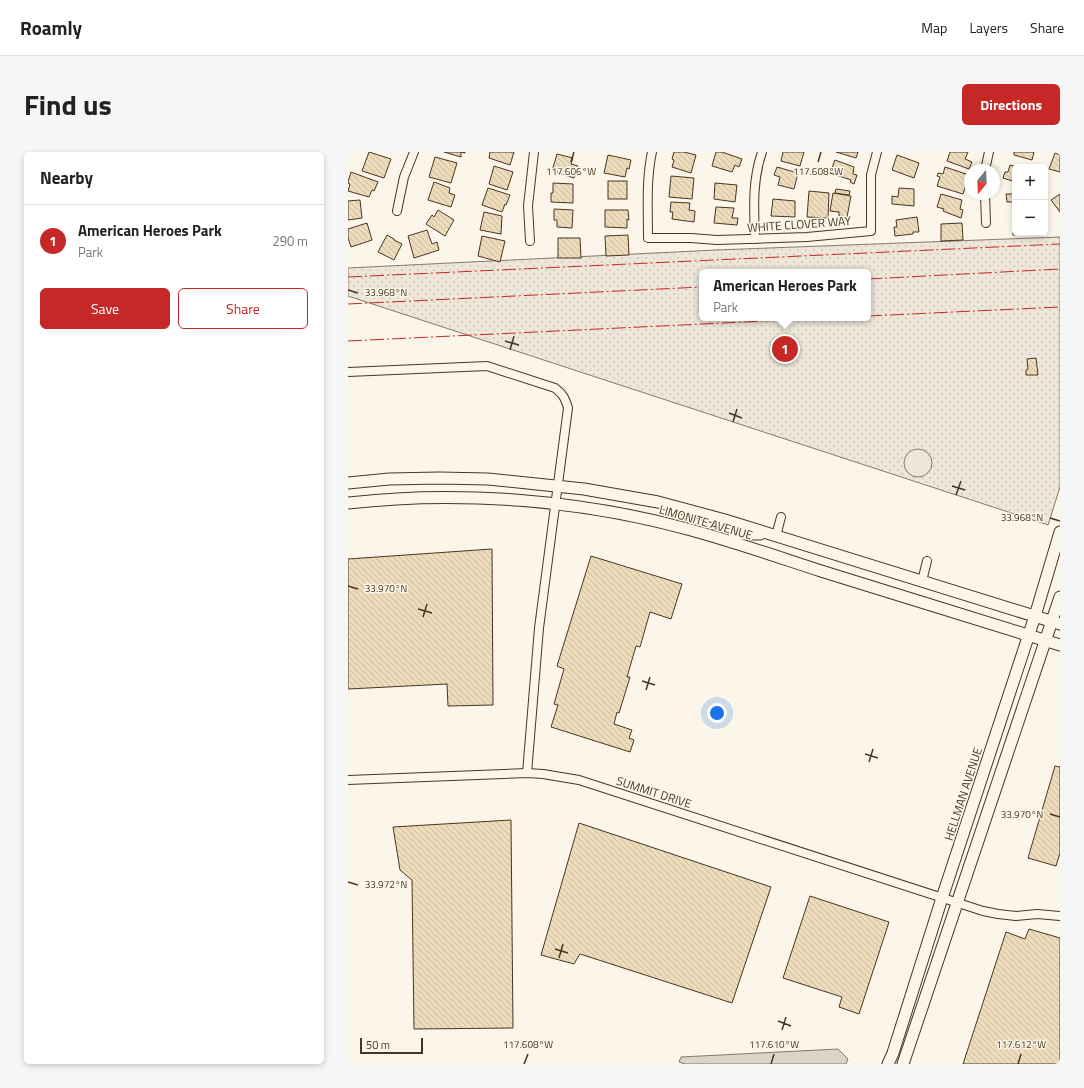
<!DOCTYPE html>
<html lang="en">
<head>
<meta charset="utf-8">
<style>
  :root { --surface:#fff; --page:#f6f6f6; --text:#222; --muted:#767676; --line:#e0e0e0; --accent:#c62828 }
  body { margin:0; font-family:"Titillium Web",sans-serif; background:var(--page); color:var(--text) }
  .controls { position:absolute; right:12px; top:12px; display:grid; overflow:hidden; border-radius:6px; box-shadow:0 2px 6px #0003 }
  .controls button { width:36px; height:36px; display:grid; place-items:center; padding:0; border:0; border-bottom:1px solid var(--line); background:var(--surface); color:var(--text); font:20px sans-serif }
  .compass { position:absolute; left:616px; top:12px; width:36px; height:36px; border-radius:50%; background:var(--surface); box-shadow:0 2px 6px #0003; rotate:198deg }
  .scale { position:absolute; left:12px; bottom:10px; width:63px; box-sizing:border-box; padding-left:4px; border:2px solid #4a3520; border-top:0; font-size:11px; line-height:14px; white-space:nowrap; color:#4a3520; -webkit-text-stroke:3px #fbf6e9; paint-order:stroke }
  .you { position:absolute; left:369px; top:561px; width:14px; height:14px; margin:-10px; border:3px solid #fff; border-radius:50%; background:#1a73e8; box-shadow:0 0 0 6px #1a73e833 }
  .badge { display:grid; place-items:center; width:26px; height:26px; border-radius:50%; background:var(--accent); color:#fff; font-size:13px; font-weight:700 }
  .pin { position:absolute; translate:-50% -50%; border:2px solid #fff; box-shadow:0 1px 4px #0006 }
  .popup { position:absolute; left:351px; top:117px; width:172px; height:52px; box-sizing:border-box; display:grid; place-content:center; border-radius:6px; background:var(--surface); filter:drop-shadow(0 1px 3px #0005); font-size:13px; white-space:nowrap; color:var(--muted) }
  .popup b { font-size:15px; color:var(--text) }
  .popup::after { content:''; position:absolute; left:50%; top:100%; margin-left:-8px; border:8px solid transparent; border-top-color:var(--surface) }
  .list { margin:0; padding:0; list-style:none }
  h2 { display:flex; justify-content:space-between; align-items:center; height:52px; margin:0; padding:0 16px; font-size:17px }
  h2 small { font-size:13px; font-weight:400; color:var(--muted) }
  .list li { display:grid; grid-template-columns:26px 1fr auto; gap:12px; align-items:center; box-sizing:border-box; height:72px; padding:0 16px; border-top:1px solid var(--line) }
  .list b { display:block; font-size:15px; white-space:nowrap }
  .list p { margin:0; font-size:13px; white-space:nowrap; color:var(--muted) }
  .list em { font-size:13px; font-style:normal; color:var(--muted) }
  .actions { display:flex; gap:8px; padding:12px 16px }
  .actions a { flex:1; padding:9px 0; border:1px solid var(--accent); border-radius:6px; text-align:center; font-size:14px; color:var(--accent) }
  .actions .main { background:var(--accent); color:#fff }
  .map { position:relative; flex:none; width:712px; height:912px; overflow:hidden; border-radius:6px }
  header { display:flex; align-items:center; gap:24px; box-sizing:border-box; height:56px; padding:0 20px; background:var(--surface); border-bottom:1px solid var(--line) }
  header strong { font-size:19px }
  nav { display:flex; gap:22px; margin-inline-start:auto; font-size:14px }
  .intro { display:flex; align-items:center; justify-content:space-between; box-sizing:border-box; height:96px; padding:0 24px }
  h1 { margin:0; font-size:28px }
  .button { padding:10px 18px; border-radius:6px; background:var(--accent); color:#fff; font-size:14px; font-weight:700 }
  main { display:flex; gap:24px; padding:0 24px }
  aside { flex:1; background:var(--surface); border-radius:6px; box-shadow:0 2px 6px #0003 }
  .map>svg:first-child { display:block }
  .green { fill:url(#green-dots); stroke:#887966; fill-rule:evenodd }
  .pitch { fill:#ede6d9; stroke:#887966 }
  .water { fill:#dcd4c6; stroke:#887966 }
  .building { fill:url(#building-back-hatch); stroke:#4a3520 }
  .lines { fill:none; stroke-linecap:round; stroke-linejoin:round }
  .street-casing { stroke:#4a3520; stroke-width:10 }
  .secondary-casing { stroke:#4a3520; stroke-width:13 }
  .street { stroke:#fbf6e9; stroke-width:8 }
  .secondary { stroke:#fbf6e9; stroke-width:11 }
  .power { stroke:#c62828; stroke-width:1; stroke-dasharray:14 3 2 3; stroke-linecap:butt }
  .ticks { fill:none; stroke:#4a3520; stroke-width:1.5 }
  .labels { text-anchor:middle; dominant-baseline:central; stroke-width:3; stroke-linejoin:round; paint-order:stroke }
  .street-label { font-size:12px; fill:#4a3520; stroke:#fbf6e9 }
  .ticks-label { font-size:10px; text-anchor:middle; fill:#4a3520; stroke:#fbf6e9; stroke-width:3; stroke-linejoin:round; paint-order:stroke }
</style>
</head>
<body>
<header>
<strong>Roamly</strong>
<nav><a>Map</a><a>Layers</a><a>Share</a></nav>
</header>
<div class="intro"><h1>Find us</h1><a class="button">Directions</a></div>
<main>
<aside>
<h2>Nearby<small></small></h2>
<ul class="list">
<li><span class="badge">1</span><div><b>American Heroes Park</b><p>Park</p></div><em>290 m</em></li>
</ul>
<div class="actions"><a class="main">Save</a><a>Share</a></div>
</aside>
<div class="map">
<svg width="712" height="912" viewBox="0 0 712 912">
  <defs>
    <pattern id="green-dots" width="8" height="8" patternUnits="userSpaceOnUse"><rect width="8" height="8" fill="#ede6d9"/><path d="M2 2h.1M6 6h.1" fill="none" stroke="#cdc6ba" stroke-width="1.8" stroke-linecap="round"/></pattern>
    <pattern id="building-back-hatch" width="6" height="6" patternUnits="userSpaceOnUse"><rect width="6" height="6" fill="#ecdcbc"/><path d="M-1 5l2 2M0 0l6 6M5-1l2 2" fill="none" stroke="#ccbda1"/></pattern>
  </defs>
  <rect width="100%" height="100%" fill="#fbf6e9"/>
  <!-- green -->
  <path class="green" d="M712,85V335L700,373L0,144V116L368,98ZM354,120H520V166H354Z"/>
  <!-- pitch -->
  <circle class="pitch" cx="570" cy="311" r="14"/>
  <!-- water -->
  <path class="water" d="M490,897L500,907L498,912H337L331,910L333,905Z"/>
  <!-- building -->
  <g class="building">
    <path d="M21,0L43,7L36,26L14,19Z"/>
    <path d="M96,0H117V1L113,0V5Z"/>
    <path d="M142,0H166L162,13L141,6Z"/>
    <path d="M326,0H336L348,3L343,21L324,15L326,8L324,7Z"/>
    <path d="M368,0H374L394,7L391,15L387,13L384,20L364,14Z"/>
    <path d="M435,0H456L452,14L433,9Z"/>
    <path d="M488,0H510L508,6Z"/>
    <path d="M602,0H620L617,7L624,10L621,17L599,9Z"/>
    <path d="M666,0H686L684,8L666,3Z"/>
    <path d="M707,1L712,3V20L701,17Z"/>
    <path d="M209,2L225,6L223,12L230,14L226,26L204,19Z"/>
    <path d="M260,3L283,8L281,17L279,16L277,25L256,21Z"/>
    <path d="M549,3L571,11L566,26L544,18Z"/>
    <path d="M87,5L109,11L103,31L81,25Z"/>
    <path d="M487,8L506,15L505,22L509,23L506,32L502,30L503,28L482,21Z"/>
    <path d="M662,13L670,15H667V30L655,26L657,20H660Z"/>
    <path d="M146,14L165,20L159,38L141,32Z"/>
    <path d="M429,15L450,21L446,37L430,33L432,25L426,23Z"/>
    <path d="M597,15L621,23L615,42L589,34L592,25L589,24L590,21L595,22Z"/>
    <path d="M3,20L30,30L26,39L24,38L21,45L0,39L2,32L0,31V30Z"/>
    <path d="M323,24L346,26L344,47L321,45Z"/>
    <rect x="260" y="29" width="19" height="18"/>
    <path d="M86,30L102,36L101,41L107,43L103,55L80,48Z"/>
    <path d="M205,31L225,32V51L203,50V41H205Z"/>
    <path d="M367,31L389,33L387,50L366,47Z"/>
    <path d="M140,36L162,43L158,53L157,52L154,60L134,53Z"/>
    <path d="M551,36L566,37V54L544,52V44L550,45Z"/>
    <path d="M488,37L502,39L501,43L487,41Z"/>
    <path d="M461,39L481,41L480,66L459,65Z"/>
    <path d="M485,41L503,44L499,65L491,64V60L482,59Z"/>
    <path d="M593,42L614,48L612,57L615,58L613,66L595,59L596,57L589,55Z"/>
    <path d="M658,42H667V58H665V50H659Z"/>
    <path d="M712,42V60L703,48Z"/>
    <path d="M425,47L447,49V65L423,64Z"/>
    <path d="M12,48L14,66L0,68V49Z"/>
    <path d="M323,50L342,51L341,58L347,59L346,70L324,67L325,60H322Z"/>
    <path d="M368,55L386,56L384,66H390L389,73L366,71Z"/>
    <path d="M206,57L225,58L224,76L209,75V68H206Z"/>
    <path d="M90,58L106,68L97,84L78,72L84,63L86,65Z"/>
    <path d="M257,58H280L281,68L279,67V76L257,75Z"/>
    <path d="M136,60L154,64L153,82L132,78Z"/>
    <path d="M569,65L571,80H565V82L547,84L546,75H549L548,68Z"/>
    <path d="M665,66H667V81H683V83H665Z"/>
    <path d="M19,71L24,88L3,95L0,86V77Z"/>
    <path d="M614,71L615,88L593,89V72Z"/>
    <path d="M79,78L84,92L89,90L91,98L66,106L60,84Z"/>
    <path d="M39,83L46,87V88L54,92L46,108L30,100Z"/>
    <path d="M280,83L281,103L258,104L257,84Z"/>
    <path d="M134,84L157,89L152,110L130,104Z"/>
    <path d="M210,86H232L233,106H210Z"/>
    <path d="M688,206L690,223H678V218L680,217L679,207Z"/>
    <path d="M144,397L145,553L100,554L99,532L0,537V407Z"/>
    <path d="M243,404L334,432L323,467L302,460L292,495L288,494L279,525H282L271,561L269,560L266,572L284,578L281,586L286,588L282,600L203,575L210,553L206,552L216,517L209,514Z"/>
    <path d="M707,614L712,615V701L708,714L680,706Z"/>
    <path d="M163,668L165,876L66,877L64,728L52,718L45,675Z"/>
    <path d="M231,671L423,735L384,851L232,802L226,812L193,803Z"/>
    <path d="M462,744L541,770L511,862L491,855L494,845L435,826Z"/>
    <path d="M681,777L712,786V912H615L658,780L677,787Z"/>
  </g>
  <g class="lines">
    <defs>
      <g id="street">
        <path d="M304,0C298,28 300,57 300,86H343L369,88L459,85L523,79V23L529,0"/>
        <path d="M637,18L641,0"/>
        <path d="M637,42L638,71"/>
        <path d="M49,59L56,25L66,0"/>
        <path d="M407,87C406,57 404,29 414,0"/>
        <path d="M182,89L180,54L186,0"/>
        <path d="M0,220L139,214L207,236C215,242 217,246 220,256L191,476L179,621"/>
        <path d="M428,384L433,365"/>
        <path d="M574,429L579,409"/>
        <path d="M0,628L179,621L195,622L231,628L635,759L650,762L668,764L689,762L712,764"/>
      </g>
      <g id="secondary">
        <path d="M0,331L41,327L91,326L140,327L236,337L310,350L377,368L712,472"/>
        <path d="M0,351C111,338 235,348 343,378C387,390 430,405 473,419C553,443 632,469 712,493"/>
        <path d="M384,390L387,384L393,382H412"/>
        <path d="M540,912L545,901L594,746L687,464L712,380"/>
        <path d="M555,912L712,445"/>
      </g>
    </defs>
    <!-- street casing -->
    <use href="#street" class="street-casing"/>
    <!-- secondary casing -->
    <use href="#secondary" class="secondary-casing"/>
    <!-- street -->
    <use href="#street" class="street"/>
    <!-- secondary -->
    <use href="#secondary" class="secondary"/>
    <!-- power -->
    <g class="power">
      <path d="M0,125L712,92"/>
      <path d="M520,127L712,117"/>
      <path d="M0,152L354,135"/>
      <path d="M520,164L712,155"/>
      <path d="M0,189L480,166"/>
    </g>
  </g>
  <!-- ticks -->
  <path class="ticks" d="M223,10L226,0M470,10L473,0M0,138L10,141M157,189L171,193M162,198L166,184M381,261L394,266M385,270L389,257M604,334L617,338M608,343L613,329M702,366L712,369M0,434L10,437M70,457L84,461M75,465L79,452M294,529L307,533M298,538L302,525M517,602L530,606M521,610L525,597M702,662L712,665M0,730L10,733M207,797L220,801M211,806L215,792M430,869L443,874M434,878L438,865M176,912L180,902M423,912L426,902M670,912L673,902"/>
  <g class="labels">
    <!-- street labels -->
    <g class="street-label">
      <text transform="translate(451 72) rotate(-4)">WHITE CLOVER WAY</text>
      <text transform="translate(358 370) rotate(16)">LIMONITE AVENUE</text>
      <text transform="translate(306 640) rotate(18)">SUMMIT DRIVE</text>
      <text transform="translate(615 642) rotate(-72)">HELLMAN AVENUE</text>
    </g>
  </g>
  <g class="ticks-label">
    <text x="223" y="23">117.606°W</text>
    <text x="470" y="23">117.608°W</text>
    <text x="38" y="144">33.968°N</text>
    <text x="674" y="369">33.968°N</text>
    <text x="38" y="440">33.970°N</text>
    <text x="674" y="666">33.970°N</text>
    <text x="38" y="736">33.972°N</text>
    <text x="180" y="896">117.608°W</text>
    <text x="426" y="896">117.610°W</text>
    <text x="673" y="896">117.612°W</text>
  </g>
</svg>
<div class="controls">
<button>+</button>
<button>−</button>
</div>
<svg class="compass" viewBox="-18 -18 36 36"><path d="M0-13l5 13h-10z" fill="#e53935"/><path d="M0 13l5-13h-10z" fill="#767676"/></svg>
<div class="scale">50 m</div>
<div class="you"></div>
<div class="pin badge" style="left:437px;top:197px">1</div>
<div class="popup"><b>American Heroes Park</b>Park</div>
</div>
</main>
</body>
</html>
